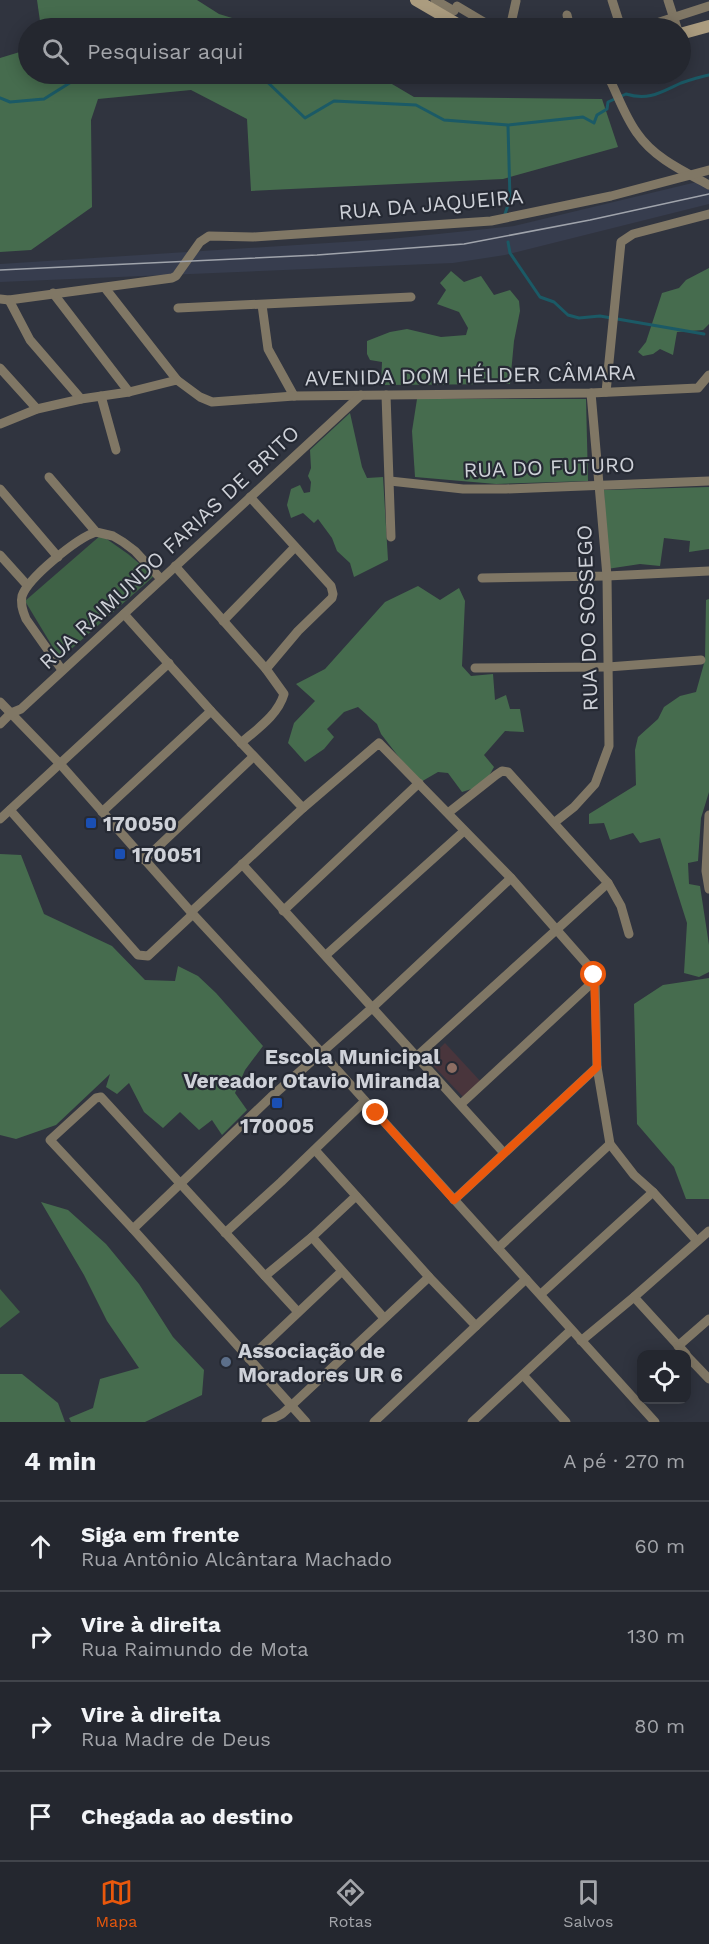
<!DOCTYPE html>
<html lang="pt">
<head>
<meta charset="utf-8">
<style>
  :root { --surface:#24272f; --page:#30333b; --text:#f1f3f6; --muted:#a3a5aa; --line:#41444b; --accent:#ea580c }
  body { margin:0; font-family:"Work Sans",sans-serif; background:var(--page); color:var(--text) }
  .controls { position:absolute; right:18px; bottom:18px; display:grid; overflow:hidden; border-radius:12px; box-shadow:0 3px 15px #0003 }
  .controls button { width:54px; height:54px; display:grid; place-items:center; padding:0; border:0; border-bottom:2px solid var(--line); background:var(--surface); color:var(--text); font:30px sans-serif }
  .stop { position:absolute; width:18px; height:18px; margin:-14px; border:4px solid #ea580c; border-radius:50%; background:#fff }
  .stop.end { background:#ea580c; border-color:#fff; box-shadow:0 2px 6px #0008 }
  .list { margin:0; padding:0; list-style:none }
  h2 { display:flex; justify-content:space-between; align-items:center; height:78px; margin:0; padding:0 24px; font-size:26px }
  h2 small { font-size:20px; font-weight:400; color:var(--muted) }
  .list li { display:grid; grid-template-columns:39px 1fr auto; gap:18px; align-items:center; box-sizing:border-box; height:90px; padding:0 24px; border-top:2px solid var(--line) }
  .list b { display:block; font-size:22px; white-space:nowrap }
  .list p { margin:0; font-size:20px; white-space:nowrap; color:var(--muted) }
  .list em { font-size:20px; font-style:normal; color:var(--muted) }
  .icon { flex:none; width:33px; height:33px; fill:none; stroke:currentColor; stroke-width:2; stroke-linecap:round; stroke-linejoin:round }
  .map { position:relative; flex:none; width:709px; height:1422px; overflow:hidden }
  .search { position:absolute; background:var(--surface); box-shadow:0 3px 15px #0003; left:18px; right:18px; top:18px; height:66px; display:flex; align-items:center; gap:15px; box-sizing:border-box; padding:0 21px; border-radius:33px; color:var(--muted); font-size:22px }
  .sheet { height:438px; background:var(--surface) }
  nav { display:flex; justify-content:space-around; align-items:center; box-sizing:border-box; height:84px; border-top:2px solid var(--line); background:var(--surface); font-size:16px; color:var(--muted) }
  nav a { display:grid; justify-items:center; gap:3px }
  nav .on { color:var(--accent) }
  .map>svg:first-child { display:block }
  .built { fill:#373d4e }
  .education { fill:#49353c }
  .green { fill:#3f6246 }
  .forest { fill:#466c4e }
  .lines { fill:none; stroke-linecap:round; stroke-linejoin:round }
  .stream { stroke:#1b5a66; stroke-width:3 }
  .minor { stroke:#807765; stroke-width:9 }
  .secondary { stroke:#ab9c7f; stroke-width:12 }
  .tram { stroke:#a0a4ac; stroke-width:1.5 }
  .route { stroke:#ea580c; stroke-width:8 }
  .transit-dot { fill:#1a4fb4; stroke:#262a34; stroke-width:2 }
  .education-dot { fill:#8d6e63; stroke:#262a34; stroke-width:2 }
  .service-dot { fill:#5c6f8a; stroke:#262a34; stroke-width:2 }
  .labels { text-anchor:middle; dominant-baseline:central; stroke-width:4.5; stroke-linejoin:round; paint-order:stroke }
  .street-label { font-size:21px; fill:#ced1d8; stroke:#262a34 }
  .poi-label { font-size:21px; font-weight:bold; fill:#ced1d8; stroke:#262a34; text-anchor:start }
</style>
</head>
<body>
<div class="map">
<svg width="709" height="1422" viewBox="0 0 709 1422">
  <rect width="100%" height="100%" fill="#30343f"/>
  <!-- built -->
  <path class="built" d="M709,179V204L505,255L453,263L0,282V264L390,239L514,226Z"/>
  <!-- education -->
  <path class="education" d="M445,1043L482,1083L465,1099L428,1060Z"/>
  <!-- green -->
  <g class="green">
    <path d="M101,535L128,554L154,576L60,659L25,601Z"/>
    <path d="M0,1289L20,1312L0,1328Z"/>
  </g>
  <!-- forest -->
  <g class="forest">
    <path d="M37,0H197L219,14L265,28H41Z"/>
    <path d="M28,44V74H375L414,97L602,99L618,147L503,179L251,191L247,119L191,90L98,99L91,120L92,207L31,250L0,252V58L23,51Z"/>
    <path d="M709,268V324L703,330L677,332L673,355L660,349L653,354L643,356L638,352L646,342L662,293L679,288L686,280Z"/>
    <path d="M451,271L464,282L481,276L494,295L510,290L519,301L520,311L514,341L510,384L381,385L382,362L370,360L367,354V341L390,332L407,329L441,337L466,335L468,328L459,312L437,304L446,290L440,283Z"/>
    <path d="M417,399H586L588,481L496,484L415,477L412,431Z"/>
    <path d="M350,413L362,467L367,478L383,477L388,560L354,577L350,563L337,551L332,538L318,519L314,523L303,513L291,518L287,505L291,489L300,485L304,493L310,492L311,482L308,476L311,468L310,450Z"/>
    <path d="M709,487V549L689,552L690,541L664,538L660,566L640,564L607,569L604,490Z"/>
    <path d="M418,586L440,600L459,588L465,601L462,666L471,676L493,674L495,700L506,695L510,709H520L524,732L505,731L484,755L494,767L484,785L462,792L448,773L438,772L419,783L381,734L377,724L358,707L344,712L327,729L334,737L324,749L305,762L288,743L294,723L315,701L296,684L325,669L385,602Z"/>
    <path d="M709,599V792L701,818L698,861L688,863L689,884L700,886L709,945V972L699,977L684,973L687,923L660,838L640,843L633,833L610,840L604,823L589,824V814L636,785L635,750L638,737L658,719L664,707L680,696L696,692L705,660L706,600Z"/>
    <path d="M0,854L21,855L44,914L112,946L145,980L175,981L178,966L198,976L216,993L263,1046L245,1070L235,1093L247,1110L222,1135L212,1120L199,1130L180,1112L163,1128L144,1112L129,1083L117,1094L106,1087L110,1074L56,1125L16,1139L0,1135Z"/>
    <path d="M709,978V1199H686L674,1167L637,1124L634,1004L663,985Z"/>
    <path d="M41,1202L68,1210L106,1244L139,1284L173,1337L204,1370L202,1395L145,1422H71L69,1418L93,1408L100,1379L139,1368L107,1321L84,1275Z"/>
    <path d="M0,1374H22L58,1403L65,1422H0Z"/>
  </g>
  <g class="lines">
    <!-- stream -->
    <g class="stream">
      <path d="M259,74L305,118L334,101L416,105L444,120L508,125L583,117L594,123L597,115L607,109L608,102L626,94C649,101 661,92 681,83C690,80 700,77 709,75"/>
      <path d="M0,98L10,102L44,99L84,74"/>
      <path d="M505,214L510,199L508,126"/>
      <path d="M508,242L510,253L540,297L554,302L568,315L579,318L600,316L704,334"/>
    </g>
    <!-- minor -->
    <g class="minor">
      <path d="M435,0L454,11"/>
      <path d="M612,0L621,28"/>
      <path d="M668,0L677,28"/>
      <path d="M457,6L494,28"/>
      <path d="M567,15L570,28"/>
      <path d="M510,28L516,1"/>
      <path d="M641,28L709,6"/>
      <path d="M607,74C617,93 624,115 637,133C654,158 683,171 709,185"/>
      <path d="M105,288L177,380"/>
      <path d="M53,293L129,392"/>
      <path d="M0,299L9,300L172,278L176,276L200,242L209,236L253,237L491,221L611,196L709,170"/>
      <path d="M9,300L30,340L81,399"/>
      <path d="M262,305L268,349L294,396"/>
      <path d="M178,308L411,297"/>
      <path d="M0,368L37,409"/>
      <path d="M606,392L621,242L633,234L709,214"/>
      <path d="M386,395L391,537"/>
      <path d="M101,396L116,450"/>
      <path d="M0,424L37,409L81,399L129,392L177,380L200,397L212,402L294,396L591,393L698,388L709,375"/>
      <path d="M49,477L96,532L113,536L123,542L135,551L161,579"/>
      <path d="M390,481L463,489H506L709,481"/>
      <path d="M0,489L58,557"/>
      <path d="M250,497L331,586L333,594L332,598L298,631L266,669"/>
      <path d="M0,555L27,585"/>
      <path d="M175,566L266,669L284,694C278,715 257,729 241,743"/>
      <path d="M482,578L607,576L709,571"/>
      <path d="M124,614L211,711L303,808"/>
      <path d="M223,621L295,547"/>
      <path d="M475,668L608,667L701,660"/>
      <path d="M62,670L26,619C23,612 20,604 22,596C28,578 77,538 96,532"/>
      <path d="M0,702L61,765L191,912L321,1052L655,1422"/>
      <path d="M0,724L11,713L21,709L361,395"/>
      <path d="M10,810L138,955L148,956L193,914"/>
      <path d="M102,812L211,711"/>
      <path d="M448,813L496,775L502,771L508,772L608,883L621,906L629,934"/>
      <path d="M709,815L706,871L709,889"/>
      <path d="M0,819L169,663"/>
      <path d="M555,822L574,807L595,784L609,746L607,576L591,393"/>
      <path d="M144,860L253,757"/>
      <path d="M242,864L504,1153"/>
      <path d="M283,911L419,783"/>
      <path d="M191,912L303,808L379,743L511,878L592,970L595,980L597,1067L610,1144L634,1175L653,1192L697,1241"/>
      <path d="M326,955L464,831"/>
      <path d="M416,1057L608,883"/>
      <path d="M461,1104L595,980"/>
      <path d="M315,1150L429,1277L476,1326"/>
      <path d="M454,1200L597,1067"/>
      <path d="M133,1229L271,1097L372,1008L511,878"/>
      <path d="M225,1233L281,1182L365,1101"/>
      <path d="M312,1237L384,1318"/>
      <path d="M498,1248L610,1144"/>
      <path d="M265,1276L312,1237L356,1196"/>
      <path d="M541,1294L653,1192"/>
      <path d="M634,1297L686,1354"/>
      <path d="M298,1312L101,1097L96,1098L50,1140L133,1229L306,1422"/>
      <path d="M581,1341L634,1297L709,1231"/>
      <path d="M678,1346L709,1319"/>
      <path d="M686,1355L709,1379"/>
      <path d="M249,1359L341,1272"/>
      <path d="M523,1375L566,1422"/>
      <path d="M266,1422L282,1414L292,1405L429,1277"/>
      <path d="M374,1422L526,1279"/>
      <path d="M472,1422L571,1330"/>
    </g>
    <!-- secondary -->
    <g class="secondary">
      <path d="M416,0L464,28"/>
      <path d="M680,34L709,26"/>
    </g>
    <!-- tram -->
    <path class="tram" d="M0,270L317,255L464,244L590,220L709,194"/>
  </g>
  <g class="lines">
    <!-- route -->
    <path class="route" d="M376,1113L454,1200L597,1067L594,975"/>
  </g>
  <!-- markers -->
  <g class="transit-dot">
    <rect x="85" y="817" width="12" height="12" rx="3"/>
    <rect x="114" y="848" width="12" height="12" rx="3"/>
    <rect x="271" y="1097" width="12" height="12" rx="3"/>
  </g>
  <circle class="education-dot" cx="452" cy="1068" r="6"/>
  <circle class="service-dot" cx="226" cy="1362" r="6"/>
  <g class="labels">
    <!-- street labels -->
    <g class="street-label">
      <text transform="translate(431 204) rotate(-5)">RUA DA JAQUEIRA</text>
      <text transform="translate(470 375) rotate(-1)">AVENIDA DOM HÉLDER CÂMARA</text>
      <text transform="translate(549 467) rotate(-2)">RUA DO FUTURO</text>
      <text transform="translate(169 547) rotate(-43)">RUA RAIMUNDO FARIAS DE BRITO</text>
      <text transform="translate(587 618) rotate(-92)">RUA DO SOSSEGO</text>
    </g>
    <!-- poi labels -->
    <g class="poi-label">
      <text x="103" y="823">170050</text>
      <text x="132" y="854">170051</text>
      <text x="440" y="1056" text-anchor="end">Escola Municipal<tspan x="440" dy="24">Vereador Otavio Miranda</tspan></text>
      <text x="277" y="1125" text-anchor="middle">170005</text>
      <text x="238" y="1350">Associação de<tspan x="238" dy="24">Moradores UR 6</tspan></text>
    </g>
  </g>
</svg>
<div class="controls">
<button><svg class="icon" aria-label="locate" viewBox="0 0 24 24"><circle cx="12" cy="12" r="6"/><path d="M12 2v4M12 18v4M2 12h4M18 12h4"/></svg></button>
</div>
<div class="stop" style="left:594px;top:975px"></div>
<div class="stop end" style="left:376px;top:1113px"></div>
<div class="search"><svg class="icon" aria-label="search" viewBox="0 0 24 24"><circle cx="10" cy="10" r="6"/><path d="M15 15l6 6"/></svg>Pesquisar aqui</div>
</div>
<section class="sheet">
<h2>4 min<small>A pé · 270 m</small></h2>
<ul class="list">
<li><svg class="icon" aria-label="ahead" viewBox="0 0 24 24"><path d="M12 20V5M6 11l6-6 6 6"/></svg><div><b>Siga em frente</b><p>Rua Antônio Alcântara Machado</p></div><em>60 m</em></li>
<li><svg class="icon" aria-label="right" viewBox="0 0 24 24"><path d="M7 20v-9h11M14 6l5 5-5 5"/></svg><div><b>Vire à direita</b><p>Rua Raimundo de Mota</p></div><em>130 m</em></li>
<li><svg class="icon" aria-label="right" viewBox="0 0 24 24"><path d="M7 20v-9h11M14 6l5 5-5 5"/></svg><div><b>Vire à direita</b><p>Rua Madre de Deus</p></div><em>80 m</em></li>
<li><svg class="icon" aria-label="arrive" viewBox="0 0 24 24"><path d="M6 21V4h12l-3 4 3 4H6"/></svg><div><b>Chegada ao destino</b></div></li>
</ul>
</section>
<nav>
<a class="on"><svg class="icon" aria-label="map" viewBox="0 0 24 24"><path d="M3 6l6-2 6 2 6-2v14l-6 2-6-2-6 2zM9 4v14M15 6v14"/></svg>Mapa</a>
<a><svg class="icon" aria-label="directions" viewBox="0 0 24 24"><path d="M12 3l9 9-9 9-9-9zM9 14v-3h6M13 9l2 2-2 2"/></svg>Rotas</a>
<a><svg class="icon" aria-label="saved" viewBox="0 0 24 24"><path d="M7 4h10v16l-5-4-5 4z"/></svg>Salvos</a>
</nav>
</body>
</html>
